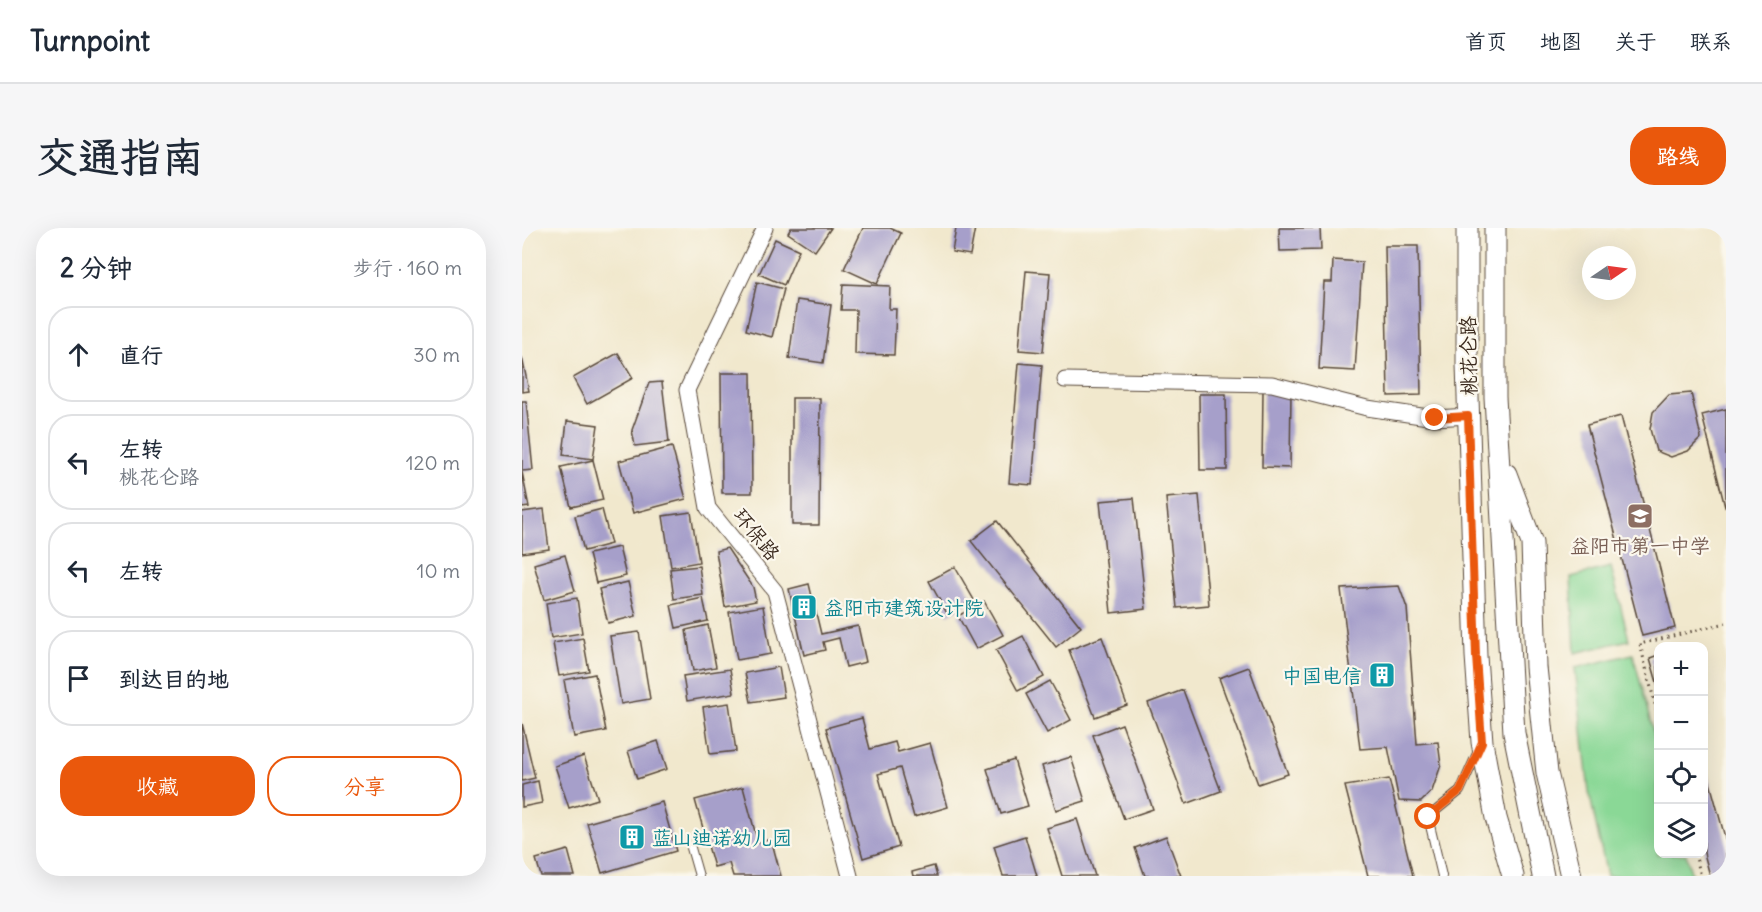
<!DOCTYPE html>
<html lang="zh">
<head>
<meta charset="utf-8">
<style>
  :root { --surface:#fff; --page:#f6f6f7; --text:#1f2937; --muted:#747a83; --line:#e0e1e3; --accent:#ea580c }
  body { margin:0; font-family:Delius,"LXGW WenKai TC",sans-serif; background:var(--page); color:var(--text) }
  .controls { position:absolute; right:18px; bottom:18px; display:grid; overflow:hidden; border-radius:12px; box-shadow:0 6px 24px #0002 }
  .controls button { width:54px; height:54px; display:grid; place-items:center; padding:0; border:0; border-bottom:2px solid var(--line); background:var(--surface); color:var(--text); font:30px sans-serif }
  .compass { position:absolute; left:1060px; top:18px; width:54px; height:54px; border-radius:50%; background:var(--surface); box-shadow:0 6px 24px #0002; rotate:77deg }
  .stop { position:absolute; width:18px; height:18px; margin:-14px; border:4px solid #ea580c; border-radius:50%; background:#fff }
  .stop.end { background:#ea580c; border-color:#fff; box-shadow:0 2px 6px #0008 }
  .list { margin:0; padding:0; list-style:none }
  h2 { display:flex; justify-content:space-between; align-items:center; height:78px; margin:0; padding:0 24px; font-size:26px }
  h2 small { font-size:20px; font-weight:400; color:var(--muted) }
  .list li { display:grid; grid-template-columns:39px 1fr auto; gap:18px; align-items:center; box-sizing:border-box; height:96px; margin:0 12px 12px; padding:0 12px; border:2px solid var(--line); border-radius:24px }
  .list b { display:block; font-size:22px; white-space:nowrap }
  .list p { margin:0; font-size:20px; white-space:nowrap; color:var(--muted) }
  .list em { font-size:20px; font-style:normal; color:var(--muted) }
  .actions { display:flex; gap:12px; padding:18px 24px }
  .actions a { flex:1; padding:14px 0; border:2px solid var(--accent); border-radius:24px; text-align:center; font-size:21px; color:var(--accent) }
  .actions .main { background:var(--accent); color:#fff }
  .icon { flex:none; width:33px; height:33px; fill:none; stroke:currentColor; stroke-width:2; stroke-linecap:round; stroke-linejoin:round }
  .map { position:relative; flex:none; width:1204px; height:648px; overflow:hidden; border-radius:24px }
  header { display:flex; align-items:center; gap:36px; box-sizing:border-box; height:84px; padding:0 30px; background:var(--surface); border-bottom:2px solid var(--line) }
  header strong { font-size:28px }
  nav { display:flex; gap:33px; margin-inline-start:auto; font-size:21px }
  .intro { display:flex; align-items:center; justify-content:space-between; box-sizing:border-box; height:144px; padding:0 36px }
  h1 { margin:0; font-size:42px }
  .button { padding:15px 27px; border-radius:24px; background:var(--accent); color:#fff; font-size:21px; font-weight:700 }
  main { display:flex; gap:36px; padding:0 36px }
  aside { flex:1; background:var(--surface); border-radius:24px; box-shadow:0 6px 24px #0002 }
  .map>svg:first-child { display:block }
  .green { fill:#8ad896; stroke:#62815a; stroke-width:1.5 }
  .building { fill:#a69fca }
  .lines { fill:none; stroke-linecap:round; stroke-linejoin:round }
  .service-casing { stroke:#564638; stroke-width:10 }
  .minor-casing { stroke:#564638; stroke-width:17 }
  .secondary-casing { stroke:#564638; stroke-width:23 }
  .path { stroke:#564638; stroke-width:3; stroke-dasharray:1.5 4.5; stroke-linecap:butt }
  .service { stroke:#fff; stroke-width:8 }
  .minor { stroke:#fff; stroke-width:15 }
  .secondary { stroke:#fff; stroke-width:21 }
  .route { stroke:#ea580c; stroke-width:8 }
  .labels { text-anchor:middle; dominant-baseline:central; stroke-width:4.5; stroke-linejoin:round; paint-order:stroke }
  .street-label { font-size:20px; fill:#3b2a1e; stroke:#fbf7ec }
  .education-label { font-size:20px; fill:#785e54; stroke:#fbf7ec }
  .culture-label { font-size:20px; fill:#0d838f; stroke:#fbf7ec; text-anchor:start }
</style>
</head>
<body>
<header>
<strong>Turnpoint</strong>
<nav><a>首页</a><a>地图</a><a>关于</a><a>联系</a></nav>
</header>
<div class="intro"><h1>交通指南</h1><a class="button">路线</a></div>
<main>
<aside>
<h2>2 分钟<small>步行 · 160 m</small></h2>
<ul class="list">
<li><svg class="icon" aria-label="ahead" viewBox="0 0 24 24"><path d="M12 20V5M6 11l6-6 6 6"/></svg><div><b>直行</b></div><em>30 m</em></li>
<li><svg class="icon" aria-label="left" viewBox="0 0 24 24"><path d="M17 20v-9H6M10 6l-5 5 5 5"/></svg><div><b>左转</b><p>桃花仑路</p></div><em>120 m</em></li>
<li><svg class="icon" aria-label="left" viewBox="0 0 24 24"><path d="M17 20v-9H6M10 6l-5 5 5 5"/></svg><div><b>左转</b></div><em>10 m</em></li>
<li><svg class="icon" aria-label="arrive" viewBox="0 0 24 24"><path d="M6 21V4h12l-3 4 3 4H6"/></svg><div><b>到达目的地</b></div></li>
</ul>
<div class="actions"><a class="main">收藏</a><a>分享</a></div>
</aside>
<div class="map">
<svg width="1204" height="648" viewBox="0 0 1204 648">
  <rect width="100%" height="100%" fill="#fbf7ec"/>
  <filter id="ink" filterUnits="userSpaceOnUse"><feTurbulence type="fractalNoise" baseFrequency=".0167" numOctaves="2"/><feDisplacementMap in="SourceGraphic" scale="12" xChannelSelector="R" yChannelSelector="G"/><feConvolveMatrix kernelMatrix="1 2 1 2 8 2 1 2 1" color-interpolation-filters="sRGB"/></filter>
  <filter id="wash" filterUnits="userSpaceOnUse"><feTurbulence type="fractalNoise" baseFrequency=".008" numOctaves="4" result="noise"/><feDisplacementMap in="SourceGraphic" scale="24" xChannelSelector="R" yChannelSelector="G"/><feGaussianBlur stdDeviation="1.35" result="paint"/><feColorMatrix in="noise" values="0 0 0 0 0 0 0 0 0 0 0 0 0 0 0 0 0 1.4 0 .05"/><feComposite in="paint" operator="in"/></filter>
  <g filter="url(#wash)">
    <rect width="100%" height="100%" fill="#f1e8cd"/>
    <!-- green -->
    <g class="green">
      <path d="M1089,339L1107,412L1053,425L1049,349Z"/>
      <path d="M1111,426L1136,523V626H1164L1170,648H1085L1067,564L1053,440Z"/>
    </g>
    <g id="blocks">
      <!-- building -->
      <g class="building">
        <path d="M269,0H309L293,23L266,5Z"/>
        <path d="M341,0H368L379,5L355,56L322,41Z"/>
        <path d="M434,0H453L448,27L430,24Z"/>
        <path d="M757,0H798L799,22L758,23Z"/>
        <path d="M253,11L277,22L262,57L237,46Z"/>
        <path d="M863,18H896L899,167L866,168Z"/>
        <path d="M811,32L840,34L833,143L797,141L802,54H810Z"/>
        <path d="M504,43L528,45L521,124L497,122Z"/>
        <path d="M235,54L262,61L250,109L224,102Z"/>
        <path d="M321,56L368,58L367,81H374L372,127L333,126L334,82H319Z"/>
        <path d="M275,72L309,77L301,135L267,130Z"/>
        <path d="M96,125L111,150L65,176L51,150Z"/>
        <path d="M0,129L7,163L0,164Z"/>
        <path d="M497,135L520,137L510,257L487,255Z"/>
        <path d="M199,145H229L230,265H200Z"/>
        <path d="M140,154L147,214L113,218L110,202L127,155Z"/>
        <path d="M741,163H769L768,240L740,239Z"/>
        <path d="M1169,165L1179,210L1166,223L1149,229L1134,223L1128,201L1131,184L1147,167Z"/>
        <path d="M677,166H704L705,242H678Z"/>
        <path d="M270,170H298L297,297H270Z"/>
        <path d="M0,173H4L11,242L0,243Z"/>
        <path d="M1204,181V278L1203,279L1180,187Z"/>
        <path d="M1099,188L1153,400L1120,408L1065,197Z"/>
        <path d="M45,193L76,197L71,231L41,227Z"/>
        <path d="M150,219L164,271L111,285L97,233Z"/>
        <path d="M71,232L81,272L49,279L39,239Z"/>
        <path d="M0,244L7,279L0,280Z"/>
        <path d="M677,267L687,377L655,380L644,270Z"/>
        <path d="M612,270L624,381L589,385L578,273Z"/>
        <path d="M22,281L27,321L0,325V284Z"/>
        <path d="M80,281L89,316L62,323L53,288Z"/>
        <path d="M169,284L177,334L149,339L141,288Z"/>
        <path d="M475,293L559,399L534,419L449,313Z"/>
        <path d="M97,319L104,348L74,355L67,326Z"/>
        <path d="M205,320L231,359L234,373L203,379L194,323Z"/>
        <path d="M43,327L53,363L22,372L12,336Z"/>
        <path d="M177,338L181,367L152,371L148,341Z"/>
        <path d="M433,339L452,372L426,387L407,353Z"/>
        <path d="M106,354L114,388L86,395L77,361Z"/>
        <path d="M287,356L299,406L336,398L344,434L324,439L317,410L301,414L303,422L282,427L267,361Z"/>
        <path d="M877,358L885,380L895,516L916,514L919,537L910,563L899,574L877,573L866,519L838,521L819,361Z"/>
        <path d="M55,370L60,405L29,410L24,375Z"/>
        <path d="M181,370L186,393L154,400L149,377Z"/>
        <path d="M462,373L481,407L454,421L436,388Z"/>
        <path d="M241,378L249,426L215,432L207,384Z"/>
        <path d="M186,397L194,439L171,443L164,402Z"/>
        <path d="M117,404L128,471L99,476L88,408Z"/>
        <path d="M501,408L522,449L496,463L474,422Z"/>
        <path d="M580,409L605,477L573,489L547,422Z"/>
        <path d="M61,410L67,443L37,448L31,415Z"/>
        <path d="M1136,427V458L1128,430Z"/>
        <path d="M257,439L262,469L229,474L223,445Z"/>
        <path d="M727,439L766,546L736,556L697,450Z"/>
        <path d="M208,441L212,465L165,473L161,448Z"/>
        <path d="M73,446L84,503L52,509L42,452Z"/>
        <path d="M528,453L549,492L525,505L504,466Z"/>
        <path d="M661,462L699,563L664,576L626,475Z"/>
        <path d="M207,475L214,523L188,526L181,479Z"/>
        <path d="M340,490L348,521L373,514L376,524L408,515L426,579L392,589L378,540L356,546L377,619L341,630L304,500Z"/>
        <path d="M0,495L13,550L0,553Z"/>
        <path d="M600,496L631,581L602,591L571,507Z"/>
        <path d="M136,513L145,541L115,551L106,523Z"/>
        <path d="M62,528L76,571L47,580L33,538Z"/>
        <path d="M549,529L563,573L534,582L520,538Z"/>
        <path d="M492,532L506,578L479,586L465,541Z"/>
        <path d="M1182,533L1204,613V648H1188L1182,625Z"/>
        <path d="M867,551L891,648H846L823,558Z"/>
        <path d="M16,553L20,575L0,579V557Z"/>
        <path d="M221,559L236,615L249,611L259,648H211L207,635L192,639L173,572Z"/>
        <path d="M140,574L154,623L80,645L65,595Z"/>
        <path d="M555,591L573,648H540L525,600Z"/>
        <path d="M503,608L515,648H481L472,618Z"/>
        <path d="M644,608L659,648H623L613,620Z"/>
        <path d="M46,622L53,648H19L14,631Z"/>
        <path d="M412,638L415,648H391L390,644Z"/>
      </g>
    </g>
  </g>
  <g filter="url(#ink)">
    <use href="#blocks" fill-opacity="0" stroke="#564638" stroke-width="1.5"/>
    <g class="lines">
      <defs>
        <g id="service">
          <path d="M169,620L177,648"/>
          <path d="M920,648L906,589L938,563L957,521"/>
        </g>
        <g id="minor">
          <path d="M243,0L165,162L186,280L253,363L328,648"/>
          <path d="M543,152L750,156L845,180L913,190L947,188"/>
        </g>
        <g id="secondary">
          <path d="M945,0V136L954,428L960,514L974,590L991,648"/>
          <path d="M973,0V169L992,505L1021,648"/>
          <path d="M984,246L1010,315L1014,439L1025,545L1049,648"/>
        </g>
      </defs>
      <!-- service casing -->
      <use href="#service" class="service-casing"/>
      <!-- minor casing -->
      <use href="#minor" class="minor-casing"/>
      <!-- secondary casing -->
      <use href="#secondary" class="secondary-casing"/>
      <!-- path -->
      <g class="path">
        <path d="M1136,488L1118,416L1204,395"/>
        <path d="M1173,626L1179,648"/>
      </g>
      <!-- service -->
      <use href="#service" class="service"/>
      <!-- minor -->
      <use href="#minor" class="minor"/>
      <!-- secondary -->
      <use href="#secondary" class="secondary"/>
    </g>
  </g>
  <g class="lines" filter="url(#ink)">
    <!-- route -->
    <path class="route" d="M906,589L938,563L960,514L954,428L946,188L913,190"/>
  </g>
  <!-- icons -->
  <defs>
    <symbol id="school-square" viewBox="-11 -11 22 22"><rect x="-9" y="-9" width="18" height="18" rx="4" fill="#8d6e63" stroke="#fbf7ec"/><path d="M0-5L7-2L0 1L-7-2ZM-4 1L0 2.5L4 1V4Q0 6-4 4Z" fill="#fff"/></symbol>
    <symbol id="building-square" viewBox="-11 -11 22 22"><rect x="-9" y="-9" width="18" height="18" rx="4" fill="#0f9aa8" stroke="#fbf7ec"/><path d="M-4-6H4V6H1V3H-1V6H-4ZM-2.5-4.3h1.7v1.8h-1.7ZM.8-4.3h1.7v1.8H.8ZM-2.5-1h1.7V.8h-1.7ZM.8-1h1.7V.8H.8Z" fill="#fff"/></symbol>
  </defs>
  <g fill-rule="evenodd">
    <use href="#school-square" x="1103" y="273" width="30" height="30"/>
    <use href="#building-square" x="267" y="364" width="30" height="30"/>
    <use href="#building-square" x="845" y="432" width="30" height="30"/>
    <use href="#building-square" x="95" y="594" width="30" height="30"/>
  </g>
  <g class="labels">
    <!-- street labels -->
    <g class="street-label">
      <text transform="translate(946 128) rotate(-91)">桃花仑路</text>
      <text transform="translate(235 306) rotate(51)">环保路</text>
    </g>
    <!-- education labels -->
    <g class="education-label">
      <text x="1118" y="317">益阳市第一中学</text>
    </g>
    <!-- culture labels -->
    <g class="culture-label">
      <text x="302" y="379">益阳市建筑设计院</text>
      <text x="840" y="447" text-anchor="end">中国电信</text>
      <text x="130" y="609">蓝山迪诺幼儿园</text>
    </g>
  </g>
</svg>
<div class="controls">
<button>+</button>
<button>−</button>
<button><svg class="icon" aria-label="locate" viewBox="0 0 24 24"><circle cx="12" cy="12" r="6"/><path d="M12 2v4M12 18v4M2 12h4M18 12h4"/></svg></button>
<button><svg class="icon" aria-label="layers" viewBox="0 0 24 24"><path d="M12 4l9 5-9 5-9-5zM3 14l9 5 9-5"/></svg></button>
</div>
<svg class="compass" viewBox="-18 -18 36 36"><path d="M0-13l5 13h-10z" fill="#e53935"/><path d="M0 13l5-13h-10z" fill="#747a83"/></svg>
<div class="stop" style="left:906px;top:589px"></div>
<div class="stop end" style="left:913px;top:190px"></div>
</div>
</main>
</body>
</html>
